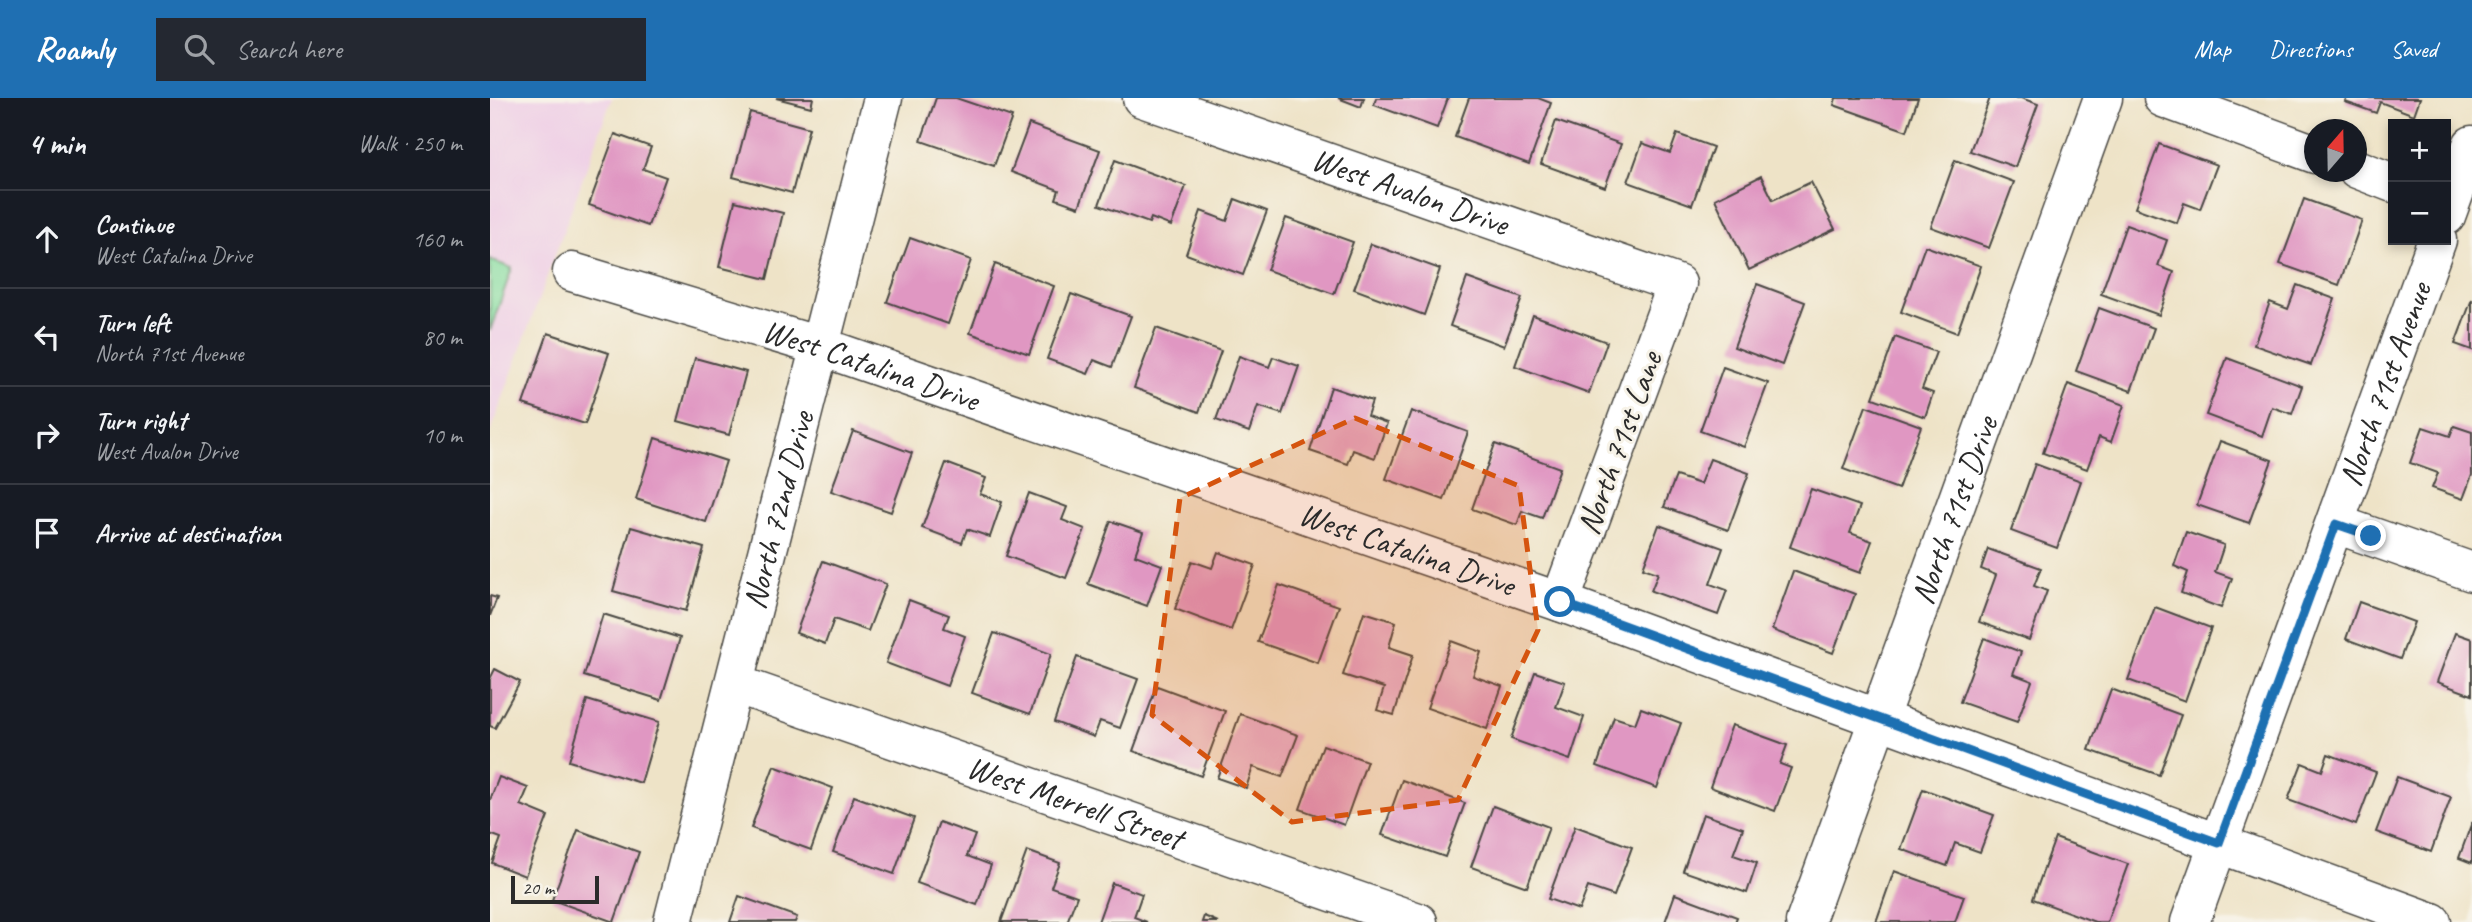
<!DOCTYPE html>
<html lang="en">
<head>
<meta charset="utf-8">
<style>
  :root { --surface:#171b24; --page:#242831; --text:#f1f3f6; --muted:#9ea1a6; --line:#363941; --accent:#1f6fb2 }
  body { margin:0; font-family:Caveat,sans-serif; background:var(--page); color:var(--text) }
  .controls { position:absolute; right:21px; top:21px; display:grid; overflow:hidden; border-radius:0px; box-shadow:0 4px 10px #0003 }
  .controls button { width:63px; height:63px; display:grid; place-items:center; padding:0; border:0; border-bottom:2px solid var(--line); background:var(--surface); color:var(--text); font:35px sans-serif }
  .compass { position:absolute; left:1814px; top:21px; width:63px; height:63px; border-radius:50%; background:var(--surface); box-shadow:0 4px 10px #0003; rotate:20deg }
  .scale { position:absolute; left:21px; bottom:18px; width:88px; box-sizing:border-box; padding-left:7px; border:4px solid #2b2b2b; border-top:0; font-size:19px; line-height:24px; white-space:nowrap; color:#2b2b2b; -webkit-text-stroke:5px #f7f3e8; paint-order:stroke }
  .stop { position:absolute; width:21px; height:21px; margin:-16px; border:5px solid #1f6fb2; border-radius:50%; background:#fff }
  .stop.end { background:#1f6fb2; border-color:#fff; box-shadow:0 2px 7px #0008 }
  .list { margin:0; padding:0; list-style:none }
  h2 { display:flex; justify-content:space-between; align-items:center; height:91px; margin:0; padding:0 28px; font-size:30px }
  h2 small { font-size:23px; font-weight:400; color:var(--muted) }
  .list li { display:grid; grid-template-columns:46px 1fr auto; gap:21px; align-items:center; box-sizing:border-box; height:98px; padding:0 28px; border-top:2px solid var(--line) }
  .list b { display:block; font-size:26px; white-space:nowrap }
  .list p { margin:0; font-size:23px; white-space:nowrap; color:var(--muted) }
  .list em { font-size:23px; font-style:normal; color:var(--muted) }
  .icon { flex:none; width:38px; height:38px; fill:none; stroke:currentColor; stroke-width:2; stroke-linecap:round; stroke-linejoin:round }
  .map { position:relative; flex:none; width:1982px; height:824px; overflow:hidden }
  header { display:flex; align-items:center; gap:42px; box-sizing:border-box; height:98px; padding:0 35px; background:var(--accent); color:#fff }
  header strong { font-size:33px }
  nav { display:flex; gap:38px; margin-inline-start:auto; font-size:24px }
  .search { width:490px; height:63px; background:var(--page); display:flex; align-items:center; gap:18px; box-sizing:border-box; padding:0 24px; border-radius:0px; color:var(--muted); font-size:26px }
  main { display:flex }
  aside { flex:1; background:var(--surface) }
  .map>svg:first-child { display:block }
  .built { fill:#efd0e6 }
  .green { fill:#86dda0; stroke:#588466; stroke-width:2 }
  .building { fill:#e097c2 }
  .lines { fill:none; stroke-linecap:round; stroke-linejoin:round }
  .minor-casing { stroke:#484742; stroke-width:41 }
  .minor { stroke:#fff; stroke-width:38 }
  .route { stroke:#1f6fb2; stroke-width:9 }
  .marked { fill:#d5540f; fill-opacity:0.2; stroke:#d5540f; stroke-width:5; stroke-dasharray:14 9; stroke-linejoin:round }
  .labels { text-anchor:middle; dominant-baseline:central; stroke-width:6; stroke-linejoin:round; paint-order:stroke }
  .street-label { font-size:33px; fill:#2b2b2b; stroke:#f7f3e8 }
</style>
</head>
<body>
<header>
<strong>Roamly</strong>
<div class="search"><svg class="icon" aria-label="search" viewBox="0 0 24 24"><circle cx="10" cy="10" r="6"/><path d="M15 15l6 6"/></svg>Search here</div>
<nav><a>Map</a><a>Directions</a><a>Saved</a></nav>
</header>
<main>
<aside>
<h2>4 min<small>Walk · 250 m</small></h2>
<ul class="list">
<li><svg class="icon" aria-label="ahead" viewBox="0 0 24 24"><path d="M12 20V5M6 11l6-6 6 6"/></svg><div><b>Continue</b><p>West Catalina Drive</p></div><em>160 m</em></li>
<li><svg class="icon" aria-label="left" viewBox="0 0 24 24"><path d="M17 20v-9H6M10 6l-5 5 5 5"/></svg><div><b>Turn left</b><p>North 71st Avenue</p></div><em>80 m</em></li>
<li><svg class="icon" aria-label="right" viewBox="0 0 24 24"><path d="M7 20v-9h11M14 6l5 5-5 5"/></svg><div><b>Turn right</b><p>West Avalon Drive</p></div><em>10 m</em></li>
<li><svg class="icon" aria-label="arrive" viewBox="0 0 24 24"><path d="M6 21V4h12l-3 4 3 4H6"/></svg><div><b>Arrive at destination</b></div></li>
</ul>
</aside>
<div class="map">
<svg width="1982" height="824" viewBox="0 0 1982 824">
  <rect width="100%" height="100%" fill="#f7f3e8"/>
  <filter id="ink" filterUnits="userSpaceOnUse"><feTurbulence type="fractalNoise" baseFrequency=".0143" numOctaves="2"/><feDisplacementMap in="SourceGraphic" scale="14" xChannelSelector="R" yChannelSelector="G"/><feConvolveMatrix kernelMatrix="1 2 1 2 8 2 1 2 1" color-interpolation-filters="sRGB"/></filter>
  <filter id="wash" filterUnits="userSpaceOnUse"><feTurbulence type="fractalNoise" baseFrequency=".00686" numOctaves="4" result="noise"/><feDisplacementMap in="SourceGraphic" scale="28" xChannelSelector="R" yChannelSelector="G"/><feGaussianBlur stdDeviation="1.57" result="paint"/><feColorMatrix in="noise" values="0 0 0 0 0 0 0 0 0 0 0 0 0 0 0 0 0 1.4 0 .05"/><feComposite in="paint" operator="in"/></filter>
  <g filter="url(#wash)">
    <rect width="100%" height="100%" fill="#eee3c7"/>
    <!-- built -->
    <path class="built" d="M0,0H122L0,335Z"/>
    <!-- green -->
    <path class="green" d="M0,162L22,170L0,233Z"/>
    <g id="blocks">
      <!-- building -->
      <g class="building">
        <path d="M286,0H323L321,9Z"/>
        <path d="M446,0H466L522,19L504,68L431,43Z"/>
        <path d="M848,0H874L871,9Z"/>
        <path d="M886,0H958L947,30L884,7Z"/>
        <path d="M979,0H1048L1061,5L1039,66L965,39Z"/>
        <path d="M1346,0H1428L1417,33L1344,7Z"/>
        <path d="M1500,0H1531L1548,6L1525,69L1480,53Z"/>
        <path d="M1857,0H1930L1924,17L1890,4L1886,15L1855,4Z"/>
        <path d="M260,14L319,30L302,95L243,79Z"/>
        <path d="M1066,23L1131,46L1115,89L1051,66Z"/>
        <path d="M539,26L610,52L589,109L566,101L569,92L521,74Z"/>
        <path d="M125,36L161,49L153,71L176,79L158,128L99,107Z"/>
        <path d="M1187,36L1223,49L1202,107L1138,84L1152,45L1180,55Z"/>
        <path d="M1669,46L1727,67L1710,111L1694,105L1687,125L1645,110Z"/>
        <path d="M625,62L696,88L681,128L661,120L659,125L609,107Z"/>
        <path d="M1465,62L1524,84L1499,150L1441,129Z"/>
        <path d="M1271,78L1283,102L1321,84L1345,131L1259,172L1225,101Z"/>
        <path d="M745,101L777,113L753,177L696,156L711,113L737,123Z"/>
        <path d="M1814,101L1872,122L1849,187L1790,166Z"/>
        <path d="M245,103L293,115L277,181L229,169Z"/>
        <path d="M796,120L863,144L844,196L777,172Z"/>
        <path d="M1636,127L1677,142L1668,168L1684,174L1669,217L1611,196Z"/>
        <path d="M420,140L481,162L458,226L397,204Z"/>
        <path d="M881,146L950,171L934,217L864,191Z"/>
        <path d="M1435,148L1491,168L1467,235L1411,214Z"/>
        <path d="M505,166L564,188L539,256L480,235Z"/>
        <path d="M977,180L1032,200L1014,248L960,228Z"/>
        <path d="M1267,186L1315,204L1292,267L1244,249Z"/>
        <path d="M1807,187L1845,201L1821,267L1764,247L1780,204L1798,211Z"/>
        <path d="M581,196L641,218L622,269L604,262L598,276L557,261Z"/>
        <path d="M1982,201V252L1965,246Z"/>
        <path d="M1609,210L1664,230L1641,293L1586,273Z"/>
        <path d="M1043,217L1117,244L1099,295L1025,268Z"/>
        <path d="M666,230L731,253L709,314L644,290Z"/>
        <path d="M58,235L119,255L95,326L33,306Z"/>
        <path d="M1405,239L1446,254L1432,291L1443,295L1435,319L1383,300Z"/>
        <path d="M749,258L779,269L783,259L809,268L792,316L768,308L759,334L726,322Z"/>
        <path d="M205,260L256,274L239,337L188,323Z"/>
        <path d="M1737,260L1812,288L1802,316L1782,309L1772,338L1716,317Z"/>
        <path d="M1233,269L1278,285L1254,349L1210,333Z"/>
        <path d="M1578,286L1634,307L1621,344L1609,339L1597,371L1553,355Z"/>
        <path d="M841,289L882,303L877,318L897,325L885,360L863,352L858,366L820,353Z"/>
        <path d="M1376,308L1431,328L1408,391L1353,371Z"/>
        <path d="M921,313L978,334L954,402L896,381Z"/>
        <path d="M1964,328L1982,334V377L1973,401L1942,390L1948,375L1920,365L1933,329L1960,338Z"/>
        <path d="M363,333L422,355L401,414L341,393Z"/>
        <path d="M165,340L236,363L216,424L146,401Z"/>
        <path d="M1730,343L1782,362L1759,425L1707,407Z"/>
        <path d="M1005,346L1070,370L1052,420L1032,413L1027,427L982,411Z"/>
        <path d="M1220,361L1259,375L1238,432L1174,409L1186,378L1210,386Z"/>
        <path d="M456,365L496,380L490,396L512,404L500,439L477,431L472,445L432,430Z"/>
        <path d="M1545,366L1591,383L1567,450L1521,433Z"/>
        <path d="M1321,391L1370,408L1360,435L1382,443L1370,475L1300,449Z"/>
        <path d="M539,395L577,409L572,422L595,431L576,480L516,458Z"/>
        <path d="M621,423L653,434L645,457L672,467L657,508L598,486Z"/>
        <path d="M1169,427L1233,450L1220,486L1237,492L1228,517L1161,493L1168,475L1153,470Z"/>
        <path d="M141,429L214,450L196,513L123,493Z"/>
        <path d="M1696,434L1734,447L1725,474L1742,480L1731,510L1691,495L1698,474L1684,468Z"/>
        <path d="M1498,451L1551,470L1544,488L1557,493L1539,542L1489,524L1506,477L1491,471Z"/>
        <path d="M728,454L765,467L741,532L685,511L702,463L722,470Z"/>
        <path d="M333,463L396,486L378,533L344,521L335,546L306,535Z"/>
        <path d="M1303,473L1365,496L1343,555L1282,532Z"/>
        <path d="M789,487L849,508L828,565L768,544Z"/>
        <path d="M0,498L7,500L0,518Z"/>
        <path d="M419,502L459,517L454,530L475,538L457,588L396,565Z"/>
        <path d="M1869,504L1924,524L1910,561L1856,541Z"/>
        <path d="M1665,509L1721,530L1695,603L1638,582Z"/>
        <path d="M874,514L906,524L899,549L923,557L904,617L887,612L894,590L853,577Z"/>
        <path d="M113,516L190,540L171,602L94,578Z"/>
        <path d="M504,535L561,556L540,616L482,595Z"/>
        <path d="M1965,535L1982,541V597L1947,584Z"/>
        <path d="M1494,540L1531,554L1523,576L1542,583L1527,624L1470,604Z"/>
        <path d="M961,543L991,554L983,578L1012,588L997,631L937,610Z"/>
        <path d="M587,559L648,581L630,630L610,623L604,639L564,624Z"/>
        <path d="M5,571L30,584L5,630L0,628V581Z"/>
        <path d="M1045,574L1075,584L1066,609L1094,619L1080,662L1021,641Z"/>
        <path d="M667,588L735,613L711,678L643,653Z"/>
        <path d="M1621,591L1691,617L1669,677L1599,652Z"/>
        <path d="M97,602L169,624L151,685L79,663Z"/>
        <path d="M1151,610L1191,625L1167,690L1107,668L1124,619L1145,626Z"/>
        <path d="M750,616L808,637L792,679L763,669L756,690L727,680Z"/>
        <path d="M1242,627L1297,647L1290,666L1301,670L1285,713L1220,689Z"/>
        <path d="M833,647L877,663L854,727L810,711Z"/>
        <path d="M1838,656L1886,674L1866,727L1798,702L1812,665L1832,673Z"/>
        <path d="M284,668L343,690L321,752L261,730Z"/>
        <path d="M9,679L38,690L31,707L58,718L35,778L2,765L11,740L0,736V702Z"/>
        <path d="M1907,679L1961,699L1941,754L1886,734Z"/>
        <path d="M912,682L975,705L955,759L892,737Z"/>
        <path d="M1433,691L1504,717L1490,754L1465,745L1457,768L1411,751Z"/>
        <path d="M364,698L424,720L404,776L343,754Z"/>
        <path d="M1003,708L1059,729L1037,789L981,769Z"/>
        <path d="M1213,716L1253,730L1243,757L1267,765L1257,795L1193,773Z"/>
        <path d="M449,724L485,737L477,758L501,767L487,807L427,785Z"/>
        <path d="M1982,724V765L1969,760Z"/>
        <path d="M1085,728L1142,749L1124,798L1098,789L1089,812L1058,801Z"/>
        <path d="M88,732L149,754L124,824L62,802Z"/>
        <path d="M1565,740L1638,766L1617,824H1605L1543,801Z"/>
        <path d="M537,753L570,765L561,789L587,798L577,824H511Z"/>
        <path d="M1404,773L1474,798L1465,824H1386Z"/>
        <path d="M622,785L652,796L644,819L657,824H608Z"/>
        <path d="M1185,796L1247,819L1245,824H1175Z"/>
        <path d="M249,798L307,819L305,824H240Z"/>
        <path d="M714,818L728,824H712Z"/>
      </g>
    </g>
  </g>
  <g filter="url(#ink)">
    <use href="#blocks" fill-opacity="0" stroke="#484742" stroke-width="2"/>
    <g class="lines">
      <defs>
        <g id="minor">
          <path id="s1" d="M652,0L1187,186L1070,504"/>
          <path d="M1673,0L1825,56"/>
          <path d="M1867,71L1903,85"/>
          <path d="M1956,118L1982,47"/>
          <path id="s2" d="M82,174L329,248L1070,504L1942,824"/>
          <path d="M1846,426L1982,474"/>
          <path id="s3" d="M245,586L928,824"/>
          <path id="s4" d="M183,824L393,0"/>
          <path id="s5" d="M1315,824L1613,0"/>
          <path id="s6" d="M1700,824L1947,142"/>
        </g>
      </defs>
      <!-- minor casing -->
      <use href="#minor" class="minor-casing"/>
      <!-- minor -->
      <use href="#minor" class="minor"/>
    </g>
  </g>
  <g class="lines" filter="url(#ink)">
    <!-- route -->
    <path class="route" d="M1070,504L1729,745L1846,426L1881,438"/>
  </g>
  <!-- marked area -->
  <path class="marked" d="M865,320L1029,388L1048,532L968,702L802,724L662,617L690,400Z"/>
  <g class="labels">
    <!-- street labels -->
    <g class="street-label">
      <text stroke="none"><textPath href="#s1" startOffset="284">West Avalon Drive</textPath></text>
      <text stroke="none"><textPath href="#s2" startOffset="313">West Catalina Drive</textPath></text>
      <text stroke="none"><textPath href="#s6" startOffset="572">North 71st Avenue</textPath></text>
      <text transform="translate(1129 345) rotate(-70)">North 71st Lane</text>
      <text stroke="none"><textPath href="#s4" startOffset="425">North 72nd Drive</textPath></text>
      <text stroke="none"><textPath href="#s5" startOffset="438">North 71st Drive</textPath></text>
      <text stroke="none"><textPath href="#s2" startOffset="880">West Catalina Drive</textPath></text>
      <text stroke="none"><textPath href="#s3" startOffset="360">West Merrell Street</textPath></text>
    </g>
  </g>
</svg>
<div class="controls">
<button>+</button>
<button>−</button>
</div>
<svg class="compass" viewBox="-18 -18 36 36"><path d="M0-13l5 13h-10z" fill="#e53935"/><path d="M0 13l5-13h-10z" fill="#9ea1a6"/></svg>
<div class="scale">20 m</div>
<div class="stop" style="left:1070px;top:504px"></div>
<div class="stop end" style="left:1881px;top:438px"></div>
</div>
</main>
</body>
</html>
